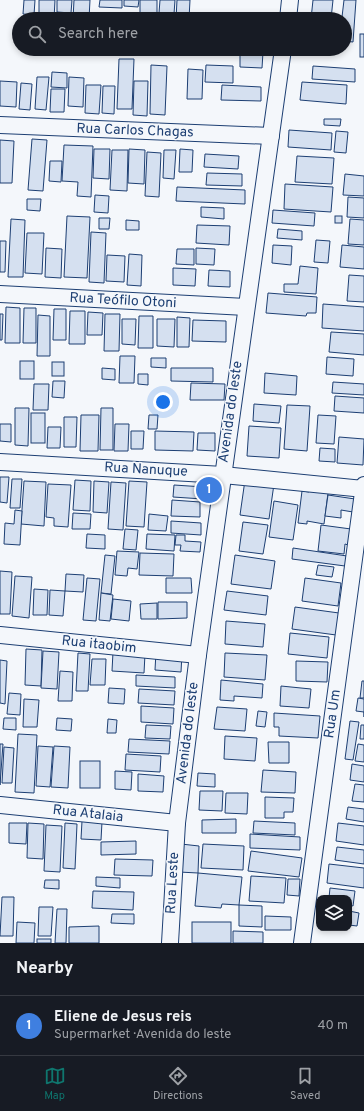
<!DOCTYPE html>
<html lang="en">
<head>
<meta charset="utf-8">
<style>
  :root { --surface:#171b24; --page:#20242c; --text:#f1f3f6; --muted:#9ea1a6; --line:#363941; --accent:#0f766e }
  body { margin:0; font-family:Overpass,sans-serif; background:var(--page); color:var(--text) }
  .controls { position:absolute; right:12px; bottom:12px; display:grid; overflow:hidden; border-radius:8px; box-shadow:0 2px 6px #0003 }
  .controls button { width:36px; height:36px; display:grid; place-items:center; padding:0; border:0; border-bottom:1px solid var(--line); background:var(--surface); color:var(--text); font:20px sans-serif }
  .you { position:absolute; left:163px; top:402px; width:14px; height:14px; margin:-10px; border:3px solid #fff; border-radius:50%; background:#1a73e8; box-shadow:0 0 0 6px #1a73e833 }
  .badge { display:grid; place-items:center; width:26px; height:26px; border-radius:50%; background:var(--accent); color:#fff; font-size:13px; font-weight:700 }
  .pin { position:absolute; translate:-50% -50%; border:2px solid #fff; box-shadow:0 1px 4px #0006 }
  .list { margin:0; padding:0; list-style:none }
  h2 { display:flex; justify-content:space-between; align-items:center; height:52px; margin:0; padding:0 16px; font-size:17px }
  h2 small { font-size:13px; font-weight:400; color:var(--muted) }
  .list li { display:grid; grid-template-columns:26px 1fr auto; gap:12px; align-items:center; box-sizing:border-box; height:60px; padding:0 16px; border-top:1px solid var(--line) }
  .list b { display:block; font-size:15px; white-space:nowrap }
  .list p { margin:0; font-size:13px; white-space:nowrap; color:var(--muted) }
  .list em { font-size:13px; font-style:normal; color:var(--muted) }
  .icon { flex:none; width:22px; height:22px; fill:none; stroke:currentColor; stroke-width:2; stroke-linecap:round; stroke-linejoin:round }
  .map { position:relative; flex:none; width:364px; height:943px; overflow:hidden }
  .search { position:absolute; background:var(--surface); box-shadow:0 2px 6px #0003; left:12px; right:12px; top:12px; height:44px; display:flex; align-items:center; gap:10px; box-sizing:border-box; padding:0 14px; border-radius:22px; color:var(--muted); font-size:15px }
  .sheet { height:112px; background:var(--surface) }
  nav { display:flex; justify-content:space-around; align-items:center; box-sizing:border-box; height:56px; border-top:1px solid var(--line); background:var(--surface); font-size:11px; color:var(--muted) }
  nav a { display:grid; justify-items:center; gap:2px }
  nav .on { color:var(--accent) }
  .map>svg:first-child { display:block }
  .building { fill:#d5e0f0; stroke:#1d3f73 }
  .lines { fill:none; stroke-linecap:round; stroke-linejoin:round }
  .street-casing { stroke:#1d3f73; stroke-width:18 }
  .street { stroke:#f4f7fb; stroke-width:16 }
  .labels { text-anchor:middle; dominant-baseline:central; stroke-width:3; stroke-linejoin:round; paint-order:stroke }
  .street-label { font-size:14px; fill:#1d3f73; stroke:#f4f7fb }
</style>
</head>
<body>
<div class="map">
<svg width="364" height="943" viewBox="0 0 364 943">
  <rect width="100%" height="100%" fill="#f4f7fb"/>
  <!-- building -->
  <g class="building">
    <path d="M24,0H35L34,15L23,14Z"/>
    <path d="M39,0H55L54,19H39Z"/>
    <path d="M57,0H72L71,13L57,12Z"/>
    <path d="M74,0H90L89,19H73Z"/>
    <path d="M100,0H122V8L99,7Z"/>
    <path d="M124,0H139L138,7L124,6Z"/>
    <rect x="140" y="0" width="17" height="19"/>
    <path d="M160,0H175L174,14L159,13Z"/>
    <path d="M177,0H190L189,19H176Z"/>
    <path d="M313,0H333L331,19H311Z"/>
    <path d="M344,0H356L353,42L345,41V19H335V17H342Z"/>
    <rect x="360" y="34" width="4" height="23"/>
    <path d="M88,49H103L102,55H88Z"/>
    <path d="M240,51L263,52L262,68L240,67Z"/>
    <path d="M119,59H134L132,109H117Z"/>
    <path d="M151,65L167,66L165,115L150,114Z"/>
    <path d="M206,65L233,66V83L205,82Z"/>
    <path d="M313,66L355,69V82L312,79Z"/>
    <path d="M188,69L203,70L202,99H187Z"/>
    <path d="M52,72L67,73V88L51,87Z"/>
    <path d="M37,77H49L46,110L35,109Z"/>
    <path d="M69,77L84,78L83,107L68,106Z"/>
    <path d="M0,81L17,82L16,107L0,106Z"/>
    <path d="M134,81H148L147,116L133,115Z"/>
    <path d="M302,82L347,85L346,104L300,100Z"/>
    <path d="M21,83L32,84L30,110L19,109Z"/>
    <path d="M86,85H101L99,114L85,113Z"/>
    <path d="M222,85L261,87V101L221,100Z"/>
    <path d="M103,86H115L114,114L102,113Z"/>
    <path d="M51,89H65L64,112H50Z"/>
    <path d="M324,119H341L340,126L324,125Z"/>
    <path d="M289,130L332,133L331,150L288,147Z"/>
    <path d="M336,131L348,132L346,153L334,152Z"/>
    <path d="M32,139L47,140L43,191L28,190Z"/>
    <path d="M0,140L14,141L12,183H0Z"/>
    <path d="M64,145L93,146L91,197L77,196L78,182L62,181Z"/>
    <path d="M94,149H110L109,179L93,178Z"/>
    <path d="M129,149L145,150L144,184L128,183Z"/>
    <path d="M180,149L193,150L192,172H179Z"/>
    <path d="M112,150H128L127,191L110,190Z"/>
    <path d="M164,150H176L174,179L163,178Z"/>
    <path d="M147,152L161,153L159,197L145,196Z"/>
    <path d="M205,154L239,156L238,169L204,167Z"/>
    <path d="M297,156L334,158L332,184L295,182Z"/>
    <path d="M50,161H62L61,182L49,181Z"/>
    <path d="M207,173L242,174V186L206,185Z"/>
    <path d="M345,174L364,176V196L343,195Z"/>
    <path d="M285,184L333,187L331,212L284,209Z"/>
    <path d="M177,187L245,190V204L176,201Z"/>
    <path d="M95,195L109,196L108,213L94,212Z"/>
    <path d="M348,197L364,198V218L347,217Z"/>
    <path d="M27,199H41L40,211L27,210Z"/>
    <path d="M201,207L224,208V219L201,217Z"/>
    <path d="M273,210L315,213L314,226L272,223Z"/>
    <path d="M67,216L90,217L87,278L64,277Z"/>
    <rect x="335" y="216" width="7" height="7"/>
    <path d="M99,218H110L109,229H99Z"/>
    <path d="M11,219L25,220L23,277H8Z"/>
    <path d="M350,219L364,220V245L348,244Z"/>
    <path d="M126,220L139,221V230H126Z"/>
    <path d="M197,225L230,226L229,245L196,243Z"/>
    <path d="M278,229L302,231V240L277,238Z"/>
    <path d="M91,232L106,233L104,283L89,282Z"/>
    <path d="M27,233H44L42,274L25,273Z"/>
    <path d="M316,240L330,241L328,263L314,262Z"/>
    <path d="M0,241H6L5,272H0Z"/>
    <path d="M273,245L292,246L291,265L272,263Z"/>
    <path d="M342,245L364,247V269L340,267Z"/>
    <path d="M46,248L62,249L61,278L45,277Z"/>
    <path d="M196,248L215,249L214,265L196,264Z"/>
    <path d="M177,249H194V265L176,264Z"/>
    <path d="M129,254L142,255L141,286L127,285Z"/>
    <path d="M107,255L125,256L124,282L106,281Z"/>
    <path d="M300,266L318,268L316,294L284,292V284H298Z"/>
    <path d="M173,268L196,269L195,286L173,285Z"/>
    <path d="M209,270L230,271V287L208,286Z"/>
    <path d="M349,275L364,276V302L347,301Z"/>
    <path d="M268,293L317,297L316,313H307L306,316L266,313Z"/>
    <path d="M323,304L364,307V331L322,328Z"/>
    <path d="M6,307L20,308V343H5Z"/>
    <path d="M24,308H36V343H23Z"/>
    <path d="M54,309H66V340H53Z"/>
    <path d="M70,311H85V344H69Z"/>
    <path d="M88,312L103,313L102,335H87Z"/>
    <path d="M0,314H3L2,340H0Z"/>
    <path d="M105,314H120L119,351H104Z"/>
    <path d="M38,315L50,316V356H37Z"/>
    <path d="M139,316H153V348H138Z"/>
    <path d="M177,317L190,318L189,347H177Z"/>
    <path d="M122,319H136L135,345L122,344Z"/>
    <path d="M157,319H175L174,347L157,346Z"/>
    <path d="M193,320L226,321V342L192,341Z"/>
    <path d="M331,332L364,334V355L329,352Z"/>
    <path d="M120,356H135L134,383H119Z"/>
    <path d="M327,357L354,359L353,376L326,374Z"/>
    <path d="M151,358H166V368L151,367Z"/>
    <rect x="20" y="361" width="14" height="18"/>
    <rect x="52" y="362" width="12" height="14"/>
    <path d="M102,368L115,369V380L102,379Z"/>
    <path d="M171,368H213V382L171,381Z"/>
    <path d="M265,373L297,376L296,395L264,393Z"/>
    <path d="M138,374H148V385L138,384Z"/>
    <path d="M53,381H65L64,398L52,397Z"/>
    <path d="M333,382L364,384V395L332,393Z"/>
    <path d="M191,383L225,384L224,400H190Z"/>
    <path d="M34,384H49L48,410H33Z"/>
    <path d="M335,396L364,398V413L334,411Z"/>
    <path d="M254,404L281,406L279,423L253,421Z"/>
    <path d="M287,405L310,406L307,451L284,449Z"/>
    <path d="M15,408H29L28,446L15,445Z"/>
    <path d="M101,408H113V450H100Z"/>
    <rect x="31" y="413" width="14" height="30"/>
    <path d="M81,415H99L98,451H80Z"/>
    <path d="M149,415H158L157,429H148Z"/>
    <path d="M318,415L336,416L334,444L316,443Z"/>
    <path d="M64,417H77L76,447H64Z"/>
    <path d="M0,424H11V442L0,441Z"/>
    <path d="M115,424H129L128,451H114Z"/>
    <path d="M249,426L281,428L279,458L247,456Z"/>
    <path d="M48,427H61L60,448H47Z"/>
    <path d="M131,431H144L143,449H131Z"/>
    <path d="M155,431L194,432L193,451L155,450Z"/>
    <path d="M198,433H215V451L197,450Z"/>
    <path d="M339,437L364,439L363,465L337,463Z"/>
    <path d="M320,448L335,449V462L319,461Z"/>
    <path d="M0,477H9L7,503L0,502Z"/>
    <path d="M12,479H22L20,508H10Z"/>
    <path d="M75,480L91,481L90,511L73,510Z"/>
    <path d="M245,480L274,484L269,519L240,515Z"/>
    <path d="M24,481L46,482L44,526L21,524Z"/>
    <path d="M94,481L109,482L107,513L93,512Z"/>
    <path d="M129,481L147,482L144,527L126,526Z"/>
    <path d="M111,482L126,483L123,530L108,529Z"/>
    <path d="M48,484L71,485L68,527L54,526V518L46,517Z"/>
    <path d="M174,485L204,487L203,499L173,497Z"/>
    <path d="M302,491L309,492L310,491L328,493L324,524L307,521V524L298,523Z"/>
    <path d="M328,495L355,499L353,512L341,510V518L325,516Z"/>
    <path d="M172,500L200,502V517L171,516Z"/>
    <path d="M274,501L298,505L293,540L269,537Z"/>
    <path d="M15,510L22,511L20,545L4,544L5,523L14,524Z"/>
    <path d="M73,513L91,514L90,529H72Z"/>
    <path d="M149,514L168,516L166,531L148,530Z"/>
    <path d="M171,521L201,523V535L171,533Z"/>
    <path d="M243,522L268,525L263,554L239,551Z"/>
    <path d="M321,525L351,529L348,545L345,544L344,554L318,551Z"/>
    <path d="M125,529L138,530L136,550L123,549Z"/>
    <path d="M87,534L105,535V549L86,548Z"/>
    <path d="M147,534L175,535L174,551L146,549Z"/>
    <path d="M176,535H185V541L201,542L200,552L180,551L181,545H175Z"/>
    <path d="M293,548L347,556L345,566L292,559Z"/>
    <path d="M117,551L139,552L137,569L128,568L127,576L115,575Z"/>
    <path d="M140,553L174,554L173,576L139,575Z"/>
    <path d="M105,555L115,556L111,594L101,593Z"/>
    <path d="M235,555L275,561L271,589L231,584Z"/>
    <path d="M318,565L334,567L332,577L316,575Z"/>
    <path d="M0,571L12,572L10,614H0Z"/>
    <path d="M66,574L84,575L83,592L65,591Z"/>
    <path d="M15,576L32,577L29,618L12,616Z"/>
    <path d="M87,578L100,579L96,621L83,620Z"/>
    <path d="M166,578H191L192,593H166Z"/>
    <path d="M305,578L341,583L338,606L302,601Z"/>
    <path d="M34,589L48,590L47,615H33Z"/>
    <path d="M50,590L65,591L63,616L49,615Z"/>
    <path d="M227,591L268,596L266,615L224,610Z"/>
    <path d="M101,593L113,595L110,621L99,620Z"/>
    <path d="M113,599L131,601L129,621L111,619Z"/>
    <path d="M158,602H187V618L158,619Z"/>
    <path d="M157,603V619H141L140,604Z"/>
    <path d="M295,607L339,613L336,635L292,629Z"/>
    <path d="M226,621L265,624L263,647L225,644Z"/>
    <path d="M290,633L329,637L327,658L288,654Z"/>
    <path d="M26,649L42,650L41,686L25,685Z"/>
    <path d="M43,651L59,652L57,689L41,688Z"/>
    <path d="M113,652L145,654L144,673L112,671Z"/>
    <path d="M156,652L182,653L181,672L155,670Z"/>
    <path d="M78,653L90,654L88,691H76Z"/>
    <path d="M225,653L267,655L265,680L224,677Z"/>
    <path d="M92,659H106L105,685H90Z"/>
    <path d="M0,660L7,661L5,704L0,703Z"/>
    <path d="M296,661L328,662L327,682L296,681Z"/>
    <path d="M60,671L73,672L72,701H58Z"/>
    <path d="M136,675L175,677V688L136,686Z"/>
    <path d="M221,680L263,684L262,698L234,696V701L220,700Z"/>
    <path d="M362,681H364V698H360Z"/>
    <path d="M281,686L311,689L309,708L280,706Z"/>
    <path d="M109,688L125,689L124,704L108,703Z"/>
    <path d="M139,689L175,691L174,705L138,703Z"/>
    <path d="M9,693L21,694L20,715L7,714Z"/>
    <path d="M358,698L364,699V717V712L356,711Z"/>
    <path d="M24,699L39,700L37,727H23Z"/>
    <path d="M141,706L174,708L173,724L141,722Z"/>
    <path d="M217,707L247,709L245,731L214,729Z"/>
    <path d="M258,711L267,712L265,727L256,726Z"/>
    <path d="M274,713L320,716L318,738L279,736V727H274Z"/>
    <path d="M4,718H16V730L3,729Z"/>
    <path d="M57,718L72,719L71,731L56,730Z"/>
    <path d="M108,719L117,720L116,733H107Z"/>
    <path d="M350,721L359,722L353,760L345,759Z"/>
    <path d="M146,725L171,726L170,739L145,738Z"/>
    <path d="M361,725H364V739H360Z"/>
    <path d="M18,734L37,735L34,793L15,792Z"/>
    <path d="M225,736L257,738L255,761L224,759Z"/>
    <path d="M129,739L170,741L169,754L128,752Z"/>
    <path d="M268,742H289V763H269Z"/>
    <path d="M0,744H3L0,785Z"/>
    <path d="M358,744L364,745V762L355,761Z"/>
    <path d="M38,746L53,747L50,787L36,786Z"/>
    <path d="M54,746L70,747L68,788L51,787Z"/>
    <path d="M4,747L14,748L12,783H2Z"/>
    <path d="M126,754L161,756L160,772L125,770Z"/>
    <rect x="80" y="761" width="20" height="27"/>
    <path d="M352,764L364,766V782L350,780Z"/>
    <path d="M263,770L296,772L295,793L261,792Z"/>
    <path d="M115,771L132,772L131,790L115,789Z"/>
    <path d="M198,773L215,774V787L197,786Z"/>
    <path d="M138,774L164,776L163,792L138,791Z"/>
    <path d="M355,784L364,785V802L352,801Z"/>
    <path d="M200,791H223L222,811L199,810Z"/>
    <path d="M226,793H248L247,814L225,813Z"/>
    <path d="M265,797L294,798L293,812H284V818H265Z"/>
    <path d="M348,807L364,809V822L346,819Z"/>
    <path d="M236,819V833H202V820Z"/>
    <path d="M82,821L102,822L101,840L81,839Z"/>
    <path d="M254,821L295,823V835L253,833Z"/>
    <path d="M9,823H27L26,844L9,843Z"/>
    <path d="M28,823L44,824L43,859L27,858Z"/>
    <path d="M65,823L77,824L75,869L63,868Z"/>
    <path d="M338,823L364,826V845L336,841Z"/>
    <path d="M46,825L62,826L60,872L44,871Z"/>
    <path d="M250,834L300,837V850L250,848Z"/>
    <path d="M136,841V854L101,855V842Z"/>
    <path d="M181,844L199,846L198,873L179,872Z"/>
    <path d="M203,844L244,846L243,870L201,868Z"/>
    <path d="M337,847L364,850V864L335,860Z"/>
    <path d="M251,851L302,858L299,877L248,871Z"/>
    <path d="M115,859L153,860L152,876L114,875Z"/>
    <path d="M329,864L364,868V888L327,883Z"/>
    <path d="M198,873L242,877L239,905L222,904L221,908L195,906Z"/>
    <path d="M251,876L286,878L284,903L249,901Z"/>
    <path d="M96,877L120,878V888L96,886Z"/>
    <path d="M288,879H300L299,896L287,895Z"/>
    <path d="M45,880H59V889L44,888Z"/>
    <path d="M330,888L355,891L353,906L349,905V898H329Z"/>
    <path d="M93,891L134,892L133,910L92,908Z"/>
    <path d="M2,897H14L13,936H0Z"/>
    <path d="M239,905L262,906V927L239,926Z"/>
    <path d="M39,907H53L51,936H38Z"/>
    <path d="M57,909H67L66,943H55Z"/>
    <path d="M349,911L359,913L357,926L349,925Z"/>
    <path d="M112,914H134V924L111,923Z"/>
    <path d="M265,916L291,917V930H265Z"/>
    <path d="M17,922L35,923L34,943H16Z"/>
    <rect x="192" y="922" width="39" height="21"/>
    <path d="M99,926V943H69V927Z"/>
    <path d="M233,931L263,932V943H233Z"/>
    <rect x="37" y="939" width="14" height="4"/>
  </g>
  <g class="lines">
    <defs>
      <g id="street">
        <path d="M288,19L290,0"/>
        <path d="M0,125L271,136"/>
        <path d="M0,294L246,307"/>
        <path d="M0,462L223,475L364,489"/>
        <path d="M0,635L198,655"/>
        <path d="M0,805L177,823"/>
        <path d="M170,943L177,823L198,655L283,49"/>
        <path d="M302,943L364,485"/>
      </g>
    </defs>
    <!-- street casing -->
    <use href="#street" class="street-casing"/>
    <!-- street -->
    <use href="#street" class="street"/>
  </g>
  <g class="labels">
    <!-- street labels -->
    <g class="street-label">
      <text transform="translate(135 131) rotate(2)">Rua Carlos Chagas</text>
      <text transform="translate(123 301) rotate(3)">Rua Teófilo Otoni</text>
      <text transform="translate(231 412) rotate(-82)">Avenida do leste</text>
      <text transform="translate(146 470) rotate(3)">Rua Nanuque</text>
      <text transform="translate(99 645) rotate(6)">Rua itaobim</text>
      <text transform="translate(333 714) rotate(-82)">Rua Um</text>
      <text transform="translate(188 733) rotate(-83)">Avenida do leste</text>
      <text transform="translate(88 814) rotate(6)">Rua Atalaia</text>
      <text transform="translate(173 883) rotate(-87)">Rua Leste</text>
    </g>
  </g>
</svg>
<div class="controls">
<button><svg class="icon" aria-label="layers" viewBox="0 0 24 24"><path d="M12 4l9 5-9 5-9-5zM3 14l9 5 9-5"/></svg></button>
</div>
<div class="you"></div>
<div class="pin badge" style="left:209px;top:490px;background:#3f7fe0">1</div>
<div class="search"><svg class="icon" aria-label="search" viewBox="0 0 24 24"><circle cx="10" cy="10" r="6"/><path d="M15 15l6 6"/></svg>Search here</div>
</div>
<section class="sheet">
<h2>Nearby<small></small></h2>
<ul class="list">
<li><span class="badge" style="background:#3f7fe0">1</span><div><b>Eliene de Jesus reis</b><p>Supermarket · Avenida do leste</p></div><em>40 m</em></li>
</ul>
</section>
<nav>
<a class="on"><svg class="icon" aria-label="map" viewBox="0 0 24 24"><path d="M3 6l6-2 6 2 6-2v14l-6 2-6-2-6 2zM9 4v14M15 6v14"/></svg>Map</a>
<a><svg class="icon" aria-label="directions" viewBox="0 0 24 24"><path d="M12 3l9 9-9 9-9-9zM9 14v-3h6M13 9l2 2-2 2"/></svg>Directions</a>
<a><svg class="icon" aria-label="saved" viewBox="0 0 24 24"><path d="M7 4h10v16l-5-4-5 4z"/></svg>Saved</a>
</nav>
</body>
</html>
